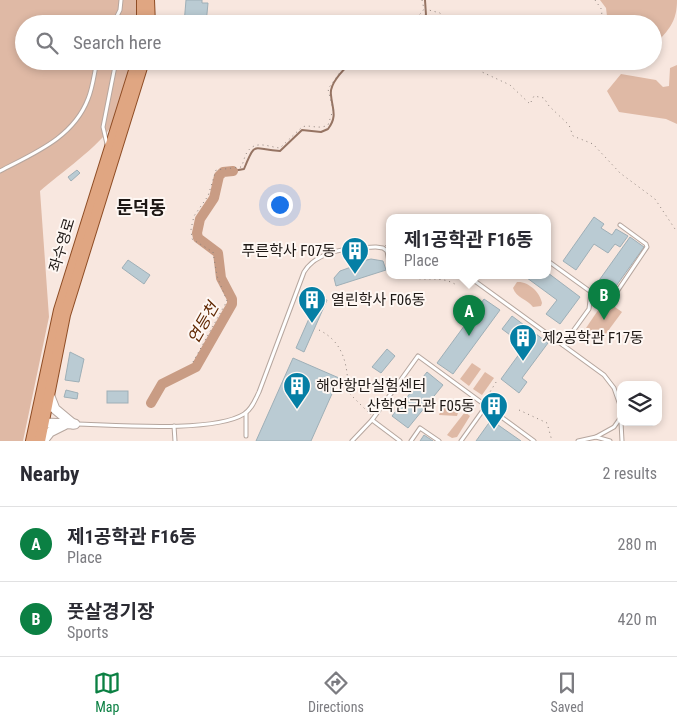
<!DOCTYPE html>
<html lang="en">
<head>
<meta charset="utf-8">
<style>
  :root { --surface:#fff; --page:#f2f2f3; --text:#2b2b33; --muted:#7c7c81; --line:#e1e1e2; --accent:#0b8043 }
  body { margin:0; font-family:"Roboto Condensed","Noto Sans KR",sans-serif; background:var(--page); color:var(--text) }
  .controls { position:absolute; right:15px; bottom:15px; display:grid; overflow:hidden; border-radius:10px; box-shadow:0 2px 8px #0003 }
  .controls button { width:45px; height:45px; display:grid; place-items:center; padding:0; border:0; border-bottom:1px solid var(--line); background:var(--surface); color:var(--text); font:25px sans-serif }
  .you { position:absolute; left:279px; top:204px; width:18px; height:18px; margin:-12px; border:4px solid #fff; border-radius:50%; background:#1a73e8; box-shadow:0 0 0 8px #1a73e833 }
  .badge { display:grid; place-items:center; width:32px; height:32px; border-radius:50%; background:var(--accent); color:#fff; font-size:16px; font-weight:700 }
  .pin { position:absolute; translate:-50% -41px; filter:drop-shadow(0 1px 2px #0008) }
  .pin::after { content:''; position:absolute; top:26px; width:18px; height:15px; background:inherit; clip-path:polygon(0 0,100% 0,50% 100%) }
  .popup { position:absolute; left:386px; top:214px; width:165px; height:65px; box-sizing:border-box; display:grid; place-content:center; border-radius:10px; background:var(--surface); filter:drop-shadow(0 1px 4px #0005); font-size:16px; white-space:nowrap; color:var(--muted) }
  .popup b { font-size:19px; color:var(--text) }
  .popup::after { content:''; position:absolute; left:50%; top:100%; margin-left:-10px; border:10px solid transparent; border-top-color:var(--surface) }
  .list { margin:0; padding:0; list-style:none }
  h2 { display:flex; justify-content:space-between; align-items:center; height:65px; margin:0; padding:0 20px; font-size:21px }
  h2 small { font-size:16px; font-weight:400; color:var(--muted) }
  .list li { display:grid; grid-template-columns:32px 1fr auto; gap:15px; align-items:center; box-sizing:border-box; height:75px; padding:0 20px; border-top:1px solid var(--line) }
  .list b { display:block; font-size:19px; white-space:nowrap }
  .list p { margin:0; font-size:16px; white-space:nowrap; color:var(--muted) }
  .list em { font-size:16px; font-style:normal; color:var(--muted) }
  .icon { flex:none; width:28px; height:28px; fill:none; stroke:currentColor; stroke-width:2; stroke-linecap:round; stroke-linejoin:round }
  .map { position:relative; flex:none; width:677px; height:441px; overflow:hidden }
  .search { position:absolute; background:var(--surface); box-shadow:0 2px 8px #0003; left:15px; right:15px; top:15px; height:55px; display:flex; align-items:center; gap:12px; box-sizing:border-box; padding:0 18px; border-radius:28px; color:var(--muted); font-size:19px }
  .sheet { height:215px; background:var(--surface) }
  nav { display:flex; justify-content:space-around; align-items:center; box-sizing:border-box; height:70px; border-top:1px solid var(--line); background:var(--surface); font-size:14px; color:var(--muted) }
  nav a { display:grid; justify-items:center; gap:2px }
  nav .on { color:var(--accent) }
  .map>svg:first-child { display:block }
  .green { fill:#dfb9a5 }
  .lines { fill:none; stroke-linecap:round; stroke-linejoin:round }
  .stream { stroke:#967463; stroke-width:2 }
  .river { stroke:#c99c84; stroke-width:10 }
  .building { fill:#bacbd3; stroke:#9eafb7 }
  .service-casing { stroke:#b6a69e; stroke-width:5 }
  .tertiary-casing { stroke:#b6a69e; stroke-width:11 }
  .primary-casing { stroke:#8f4d25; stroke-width:12 }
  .path { stroke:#8d827c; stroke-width:1; stroke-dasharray:1 4; stroke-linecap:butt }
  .service { stroke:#fff; stroke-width:3 }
  .tertiary { stroke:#fff; stroke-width:9 }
  .primary { stroke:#e0a682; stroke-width:10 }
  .labels { text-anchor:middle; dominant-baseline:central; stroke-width:4; stroke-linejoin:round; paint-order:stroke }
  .street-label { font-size:15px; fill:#1e1815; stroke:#fef7f3 }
  .poi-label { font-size:15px; fill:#1e1815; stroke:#fef7f3; text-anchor:start }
  .water-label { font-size:16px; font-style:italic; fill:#602700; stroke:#fef7f3 }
  .quarter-label { font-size:18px; font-weight:bold; fill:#1e1815; stroke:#fef7f3 }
</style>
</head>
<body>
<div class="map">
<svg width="677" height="441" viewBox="0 0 677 441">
  <rect width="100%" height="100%" fill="#f8e7df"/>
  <!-- green -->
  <g class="green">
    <path d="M0,0H137L136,24H24V61H131C126,81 123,107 112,125C100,146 59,174 40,191L49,317L23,441H0Z"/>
    <path d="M600,0H677C677,22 669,29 655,45L653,24H608L606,8Z"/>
    <path d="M677,65V124L666,119L619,112L607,91L621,74L656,80L663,87L669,86L670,68Z"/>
    <path d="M517,282C528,281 540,292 542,303L541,306L533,307C527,299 516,298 513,288Z"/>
    <path d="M605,300L622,312L602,339L586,328Z"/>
    <path d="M472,363L481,369L469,386L460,379Z"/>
    <path d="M485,372L494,378L482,395L473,389Z"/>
    <path d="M455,406L459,409L457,416L439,415L442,407Z"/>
    <path d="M465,412L470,416L457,437L452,438L447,435Z"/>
  </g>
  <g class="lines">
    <!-- stream -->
    <g class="stream">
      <path d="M410,24L426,15L425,0"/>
      <path d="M233,171L244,169C256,139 253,150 280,151L302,130L321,132L328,129C338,116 332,108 331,95C329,83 345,68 353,61"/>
    </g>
    <!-- river -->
    <path class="river" d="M151,403L162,384L196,367L232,304V299L221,278L218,253L198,238L197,233L200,219L214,198L219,176L223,172L233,171"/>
  </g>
  <!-- building -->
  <g class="building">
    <path d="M186,0H202V3H208L206,24H184Z"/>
    <path d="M77,170L80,173L71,181L68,177Z"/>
    <path d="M594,217L604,224L601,228L612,235L616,229L628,236L620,247L615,244L608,253L594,244L576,270L563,261Z"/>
    <path d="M630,237L644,247L609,296L595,286Z"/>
    <path d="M371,259L383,261L386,270L336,286L334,278L340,271L354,266L358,262Z"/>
    <path d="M128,260L150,275L144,284L122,268Z"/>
    <path d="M548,273L580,297L560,324L546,314L557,300L523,275H548Z"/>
    <path d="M319,296L327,300L304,352L296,348Z"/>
    <path d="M484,299L500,310L453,374L437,363Z"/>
    <path d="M512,316L548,343L522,378L527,382L519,393L501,379L525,346L502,329Z"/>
    <path d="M387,349L395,356L381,373L372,367Z"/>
    <path d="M70,352L84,359L79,382L65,380Z"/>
    <path d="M293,358L339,378L311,441H256Z"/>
    <path d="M427,372L443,385L408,428L392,416Z"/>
    <path d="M66,390L78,393L77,399L64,397Z"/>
    <rect x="107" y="391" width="21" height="12"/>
    <path d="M491,420L521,441H476Z"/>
    <path d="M424,435L433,441H420Z"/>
  </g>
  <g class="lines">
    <defs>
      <g id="service">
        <path d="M113,24L120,10L121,0"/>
        <path d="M107,144L103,127L116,61"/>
        <path d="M0,171C34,153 73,138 88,99C93,87 94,74 97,61"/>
        <path d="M548,261L591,292L612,299L647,247L646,244L620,225"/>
        <path d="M475,275L472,279L604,375L614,388L621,408"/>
        <path d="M563,345L589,309L591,292"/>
        <path d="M246,413V436"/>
        <path d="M372,420L400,441"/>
        <path d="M621,422L622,441"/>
        <path d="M77,424C114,425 214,433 244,414C252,409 255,400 259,392L304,272C318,249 351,248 376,247L383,248L387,251L389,262"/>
        <path d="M174,426L175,441"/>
        <path d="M596,437L614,427L621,417"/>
        <path d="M352,441L372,420L418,356L534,441"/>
        <path d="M411,441L420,428L439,441"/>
        <path d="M461,441L486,406"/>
        <path d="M578,441L596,437L610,441"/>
      </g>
      <g id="tertiary">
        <path d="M49,394L55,409L73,424"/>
        <path d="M42,423L75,424"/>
        <path d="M43,441L50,432L64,425"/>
      </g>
      <g id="primary">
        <path d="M149,0L150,24"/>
        <path d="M142,24V0"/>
        <path d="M31,441L59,310L137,61"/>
        <path d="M40,441L65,315L144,61"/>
      </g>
    </defs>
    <!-- service casing -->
    <use href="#service" class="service-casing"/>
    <!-- tertiary casing -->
    <use href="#tertiary" class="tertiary-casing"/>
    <!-- primary casing -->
    <use href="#primary" class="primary-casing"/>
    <!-- path -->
    <g class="path">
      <path d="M595,0L602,10L601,24"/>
      <path d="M425,9L440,13L451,24"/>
      <path d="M397,24C407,21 418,19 424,9L422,0"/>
      <path d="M473,61L482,72L510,85L530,104L534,96L544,98L549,106L569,125L573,136L593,144L620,173L655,199L677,232"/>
      <path d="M607,61L610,70"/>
      <path d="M386,246V241L390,240"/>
      <path d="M405,275C423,284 439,273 458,286"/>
      <path d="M319,330C344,342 348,366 348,392L371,415"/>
      <path d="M193,362L227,301L217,276L213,252L192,239L191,229L194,216L208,196L216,170L241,167C244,162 244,156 248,151C256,140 269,147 280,148L302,127C310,124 318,130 328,125L333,110L328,89L348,61"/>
      <path d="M485,400L498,379"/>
      <path d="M465,405L475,404"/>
      <path d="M519,410L547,423L552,441"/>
    </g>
    <!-- service -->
    <use href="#service" class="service"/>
    <!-- tertiary -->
    <use href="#tertiary" class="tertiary"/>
    <!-- primary -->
    <use href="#primary" class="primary"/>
  </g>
  <!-- icons -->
  <defs>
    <symbol id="building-pin" viewBox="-11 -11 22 30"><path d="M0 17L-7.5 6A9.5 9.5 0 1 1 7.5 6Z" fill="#057fa5" stroke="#fef7f3"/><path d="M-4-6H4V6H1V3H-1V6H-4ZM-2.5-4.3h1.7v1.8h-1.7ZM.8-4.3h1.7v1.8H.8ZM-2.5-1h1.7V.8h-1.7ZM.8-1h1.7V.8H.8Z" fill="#fff"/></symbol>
  </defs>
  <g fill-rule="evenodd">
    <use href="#building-pin" x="339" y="235" width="32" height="43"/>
    <use href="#building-pin" x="296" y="284" width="32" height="43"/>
    <use href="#building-pin" x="507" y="322" width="32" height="43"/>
    <use href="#building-pin" x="281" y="370" width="32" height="43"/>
    <use href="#building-pin" x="478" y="390" width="32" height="43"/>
  </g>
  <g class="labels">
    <!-- street labels -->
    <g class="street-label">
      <text transform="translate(62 245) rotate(-73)">좌수영로</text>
    </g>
    <!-- poi labels -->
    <g class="poi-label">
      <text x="336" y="251" text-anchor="end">푸른학사 F07동</text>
      <text x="331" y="300">열린학사 F06동</text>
      <text x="542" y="338">제2공학관 F17동</text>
      <text x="316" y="386">해안항만실험센터</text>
      <text x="475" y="406" text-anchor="end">산학연구관 F05동</text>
    </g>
    <!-- water labels -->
    <g class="water-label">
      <text transform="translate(203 323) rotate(-60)">연등천</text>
    </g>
    <!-- quarter labels -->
    <g class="quarter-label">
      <text x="141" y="207">둔덕동</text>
    </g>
  </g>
</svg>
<div class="controls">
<button><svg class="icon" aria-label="layers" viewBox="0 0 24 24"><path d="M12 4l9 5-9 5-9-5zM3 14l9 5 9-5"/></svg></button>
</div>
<div class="you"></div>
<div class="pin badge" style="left:469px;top:336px">A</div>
<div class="popup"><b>제1공학관 F16동</b>Place</div>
<div class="pin badge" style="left:604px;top:320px">B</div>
<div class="search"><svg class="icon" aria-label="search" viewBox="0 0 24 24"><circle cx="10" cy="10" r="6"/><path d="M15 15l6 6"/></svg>Search here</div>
</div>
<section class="sheet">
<h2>Nearby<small>2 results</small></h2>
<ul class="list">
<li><span class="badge">A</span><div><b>제1공학관 F16동</b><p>Place</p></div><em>280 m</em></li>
<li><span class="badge">B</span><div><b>풋살경기장</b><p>Sports</p></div><em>420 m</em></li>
</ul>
</section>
<nav>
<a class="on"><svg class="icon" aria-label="map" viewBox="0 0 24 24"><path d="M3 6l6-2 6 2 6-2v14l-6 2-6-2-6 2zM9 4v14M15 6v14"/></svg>Map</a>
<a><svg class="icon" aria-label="directions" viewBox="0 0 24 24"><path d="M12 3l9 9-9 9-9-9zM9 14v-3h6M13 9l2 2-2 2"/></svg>Directions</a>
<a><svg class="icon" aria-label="saved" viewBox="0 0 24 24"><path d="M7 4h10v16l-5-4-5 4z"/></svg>Saved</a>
</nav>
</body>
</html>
